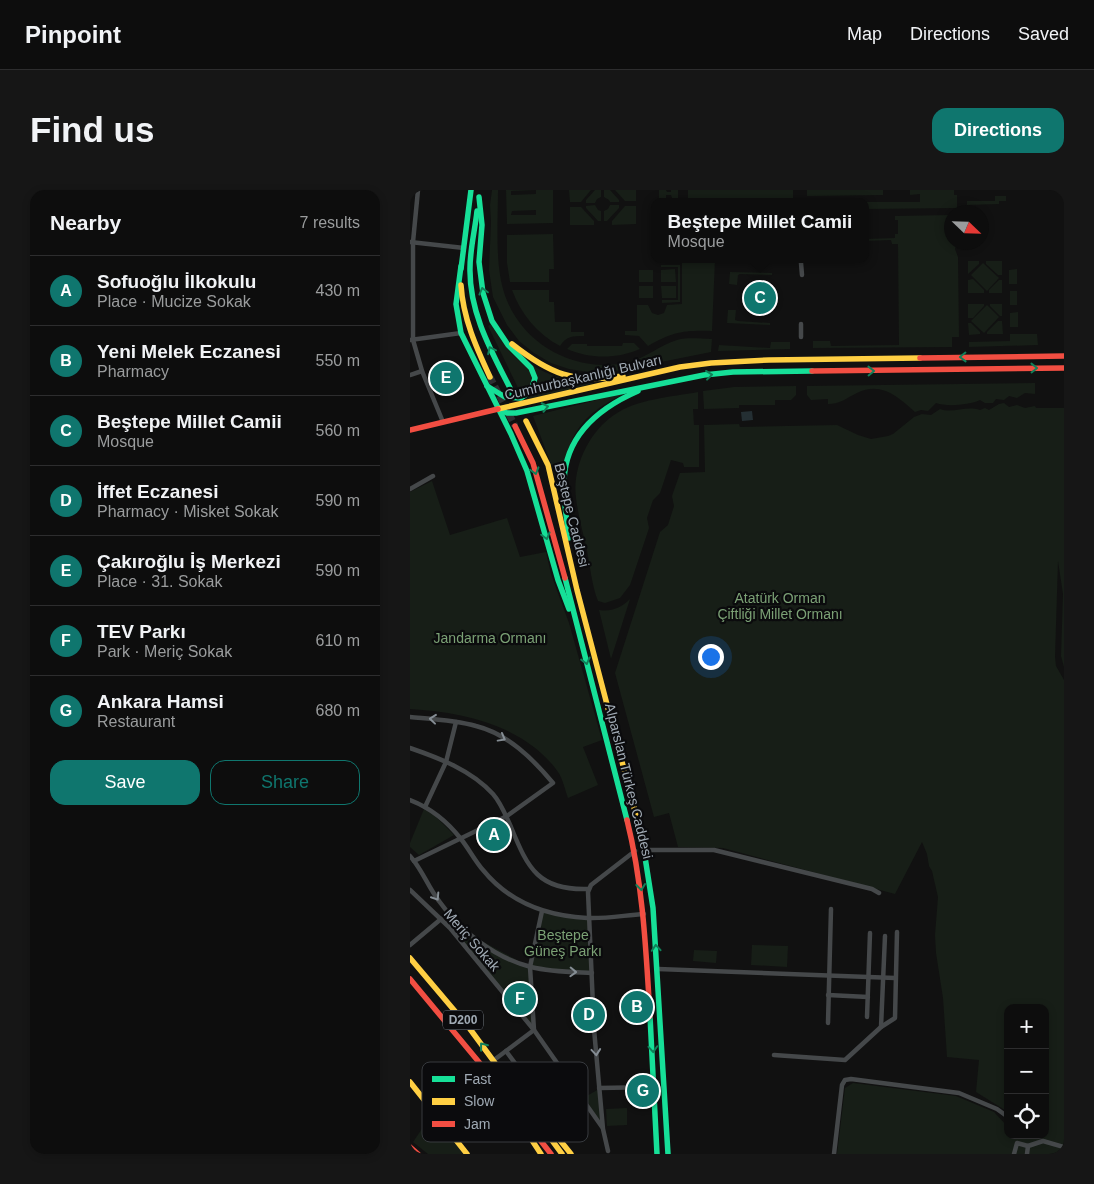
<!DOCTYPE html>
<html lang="en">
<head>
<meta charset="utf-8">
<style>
  :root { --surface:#0d0d0d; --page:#161616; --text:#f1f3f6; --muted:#9a9c9d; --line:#2d2d2e; --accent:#0f766e }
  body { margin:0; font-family:Helvetica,sans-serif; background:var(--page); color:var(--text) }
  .controls { position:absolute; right:15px; bottom:15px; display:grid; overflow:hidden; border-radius:10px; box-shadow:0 2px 8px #0003 }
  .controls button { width:45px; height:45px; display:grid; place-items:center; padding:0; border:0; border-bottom:1px solid var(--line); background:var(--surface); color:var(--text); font:25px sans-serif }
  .compass { position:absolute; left:534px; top:15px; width:45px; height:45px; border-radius:50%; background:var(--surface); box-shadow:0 2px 8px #0003; rotate:113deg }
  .you { position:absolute; left:300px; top:466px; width:18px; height:18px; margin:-12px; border:4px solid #fff; border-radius:50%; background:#1a73e8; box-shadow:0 0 0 8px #1a73e833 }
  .badge { display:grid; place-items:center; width:32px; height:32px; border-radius:50%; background:var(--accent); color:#fff; font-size:16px; font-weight:700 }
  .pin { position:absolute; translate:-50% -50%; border:2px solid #fff; box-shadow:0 1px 5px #0006 }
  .popup { position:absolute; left:241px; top:8px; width:218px; height:65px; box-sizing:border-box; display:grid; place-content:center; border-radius:10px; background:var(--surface); filter:drop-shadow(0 1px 4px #0005); font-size:16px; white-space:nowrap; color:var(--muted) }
  .popup b { font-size:19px; color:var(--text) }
  .popup::after { content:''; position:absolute; left:50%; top:100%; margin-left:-10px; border:10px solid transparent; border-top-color:var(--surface) }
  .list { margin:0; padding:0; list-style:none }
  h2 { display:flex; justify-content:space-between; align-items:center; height:65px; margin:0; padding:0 20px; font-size:21px }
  h2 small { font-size:16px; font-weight:400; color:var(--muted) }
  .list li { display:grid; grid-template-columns:32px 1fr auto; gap:15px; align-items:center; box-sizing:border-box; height:70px; padding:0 20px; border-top:1px solid var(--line) }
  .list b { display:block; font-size:19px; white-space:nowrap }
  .list p { margin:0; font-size:16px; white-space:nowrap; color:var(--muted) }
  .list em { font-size:16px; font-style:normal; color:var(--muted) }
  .actions { display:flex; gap:10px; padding:15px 20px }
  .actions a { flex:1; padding:11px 0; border:1px solid var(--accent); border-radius:15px; text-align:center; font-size:18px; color:var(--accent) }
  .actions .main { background:var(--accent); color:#fff }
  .icon { flex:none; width:28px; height:28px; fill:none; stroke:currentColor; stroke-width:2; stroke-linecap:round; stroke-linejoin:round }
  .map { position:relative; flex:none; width:654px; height:964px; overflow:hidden; border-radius:15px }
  header { display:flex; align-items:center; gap:30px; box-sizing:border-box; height:70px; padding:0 25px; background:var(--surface); border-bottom:1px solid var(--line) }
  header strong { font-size:24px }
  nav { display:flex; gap:28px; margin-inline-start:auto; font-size:18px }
  .intro { display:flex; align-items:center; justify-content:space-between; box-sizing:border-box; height:120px; padding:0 30px }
  h1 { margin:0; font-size:35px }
  .button { padding:12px 22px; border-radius:15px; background:var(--accent); color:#fff; font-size:18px; font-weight:700 }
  main { display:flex; gap:30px; padding:0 30px }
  aside { flex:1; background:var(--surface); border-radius:15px; box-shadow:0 2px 8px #0003 }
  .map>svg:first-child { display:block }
  .green { fill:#171e17; fill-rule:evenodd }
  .water { fill:#242f33 }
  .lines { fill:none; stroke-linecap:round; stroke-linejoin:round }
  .primary-tunnel { stroke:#2e3032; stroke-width:7; stroke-dasharray:7 3.5; stroke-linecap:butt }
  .street { stroke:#45484a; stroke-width:4.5 }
  .fast { stroke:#16e098; stroke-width:5.5 }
  .slow { stroke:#ffcf43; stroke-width:5.5 }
  .jam { stroke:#f24e42; stroke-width:5.5 }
  .oneway { stroke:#118059 }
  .oneway2 { stroke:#858d94 }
  .labels { text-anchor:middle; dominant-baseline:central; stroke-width:4.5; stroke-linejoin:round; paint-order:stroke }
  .shield { fill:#0b0b0d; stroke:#737a82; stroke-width:1 }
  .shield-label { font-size:12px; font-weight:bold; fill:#a0aab4 }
  .street-label { font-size:14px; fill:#a0aab4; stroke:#0b0b0d }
  .park-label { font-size:14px; fill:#7ba175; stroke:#0b0b0d }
  .key { fill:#0b0b0d; stroke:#383b3f; stroke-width:1 }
  .key-label { font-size:14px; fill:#a0aab4 }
</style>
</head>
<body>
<header>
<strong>Pinpoint</strong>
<nav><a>Map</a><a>Directions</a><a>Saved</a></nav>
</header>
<div class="intro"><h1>Find us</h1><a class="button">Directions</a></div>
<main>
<aside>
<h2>Nearby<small>7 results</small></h2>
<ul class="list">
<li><span class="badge">A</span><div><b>Sofuoğlu İlkokulu</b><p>Place · Mucize Sokak</p></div><em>430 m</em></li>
<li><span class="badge">B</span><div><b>Yeni Melek Eczanesi</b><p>Pharmacy</p></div><em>550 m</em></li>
<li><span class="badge">C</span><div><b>Beştepe Millet Camii</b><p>Mosque</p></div><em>560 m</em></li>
<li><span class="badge">D</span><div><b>İffet Eczanesi</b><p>Pharmacy · Misket Sokak</p></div><em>590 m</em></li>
<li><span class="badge">E</span><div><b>Çakıroğlu İş Merkezi</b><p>Place · 31. Sokak</p></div><em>590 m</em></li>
<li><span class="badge">F</span><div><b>TEV Parkı</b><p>Park · Meriç Sokak</p></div><em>610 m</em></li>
<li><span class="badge">G</span><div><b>Ankara Hamsi</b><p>Restaurant</p></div><em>680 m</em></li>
</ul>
<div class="actions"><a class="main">Save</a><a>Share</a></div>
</aside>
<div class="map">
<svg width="654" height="964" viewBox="0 0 654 964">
  <rect width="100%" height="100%" fill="#111"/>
  <!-- green -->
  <g class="green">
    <path d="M82,0H88C88,30 85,71 93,99C108,153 165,185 219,172C236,168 250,155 267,150C279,147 290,149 302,149L301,162L191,184L159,179L141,173L124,163L109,151L97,135L83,107L79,80L81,32L80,15Z"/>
    <path d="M96,0H143V33L97,34ZM126,0V4L101,5V1ZM126,20V25H101L102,21Z"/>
    <path d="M159,0H181L171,12H160Z"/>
    <path d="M185,0H191V7L187,9L185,13H176V10Z"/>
    <path d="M194,0H200L209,10V12H200L199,10L194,7Z"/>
    <path d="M205,0H226V11H215Z"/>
    <path d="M249,0H256L257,2H261V0H268V8H262L261,5H256V8H249Z"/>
    <rect x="278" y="0" width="105" height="12"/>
    <path d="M397,0H473V5L397,6Z"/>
    <path d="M500,0H544V5H547V18L455,19V12H510V4L500,5Z"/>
    <path d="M585,6H596V11H589V14L557,15V11H585Z"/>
    <path d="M185,15L188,20L191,21V31H188L176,18V16Z"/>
    <path d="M200,15H209V18L197,31H194V21L198,19Z"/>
    <path d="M215,16H226V34L202,35V31Z"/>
    <path d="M160,17H171L184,31V35H160Z"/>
    <path d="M541,25L542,52L547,53L545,59L548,67L549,147H542V157L403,158V151H420L421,156L489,155L488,54H482L481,50L455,51V49L485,48V44H488V30H485V26Z"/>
    <path d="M143,44L144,79H139V92H100L97,73V45Z"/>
    <path d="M268,69H305L302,141C273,140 263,142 238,156L229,146L215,145V141H227V115H238L242,123L248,125L254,123L257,115L272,114V73H268Z"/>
    <path d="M569,71V74L558,84V71Z"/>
    <path d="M576,71H592V85H588L576,74Z"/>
    <path d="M573,73L589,88L577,101L561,85Z"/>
    <path d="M251,75H270V112L252,113V110H268V77H251Z"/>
    <path d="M265,79L266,92H251V80Z"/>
    <path d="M607,79V94H599V80Z"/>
    <rect x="229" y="80" width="14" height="12"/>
    <path d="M320,82L362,83V85L330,84L328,85L327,95L319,94Z"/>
    <path d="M563,89L574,100V103H558V90Z"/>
    <path d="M589,90H592V103H579V100Z"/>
    <rect x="229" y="96" width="14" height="12"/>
    <path d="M251,96H266V108H252Z"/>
    <path d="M102,100H139V112H144L145,132H161V142H174V146C163,146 156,146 150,156C127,144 111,124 102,100Z"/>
    <rect x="600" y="101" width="7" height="14"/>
    <path d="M558,114H574V116L563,128H558Z"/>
    <path d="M580,114H592V126H590L580,116Z"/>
    <path d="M577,115L589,127L574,143L561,131Z"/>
    <path d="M318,120H326L325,130L328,131L360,133V135L317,133Z"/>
    <path d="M608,122V137H600V123Z"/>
    <path d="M588,131H592L593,144H577V142Z"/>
    <path d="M558,133H561L570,142V144L559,145Z"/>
    <path d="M81,134C87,144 93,154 101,163C115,178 134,184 112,206L78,136Z"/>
    <path d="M600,144H627L628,155L559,157V152L600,151Z"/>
    <path d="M361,152H380V159L308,161L309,155L360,158Z"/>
    <path d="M213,153H224L230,159C207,169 180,169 157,159L162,154H177V156H212Z"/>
    <path d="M123,176C143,187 163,195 186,193L116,210C127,199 129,191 123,176Z"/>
    <path d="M625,193V204L615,203L607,208L599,206L594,210L586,209L583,213H575L570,210C559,215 537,217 526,213L518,221L511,220L505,222C488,207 471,191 447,203C436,208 431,214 418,214V209L401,210L397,205V196Z"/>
    <path d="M386,196V205L381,210H365V215H329V218L294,219L293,201L324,197Z"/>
    <path d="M219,202C196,212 173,225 162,250C157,262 155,276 151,288L147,290L123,226Z"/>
    <path d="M288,202V219H283L284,235H289V277H274L273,273L261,270L250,303L243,310L237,328L239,338L220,395L210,408L195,413L188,411C182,396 180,376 177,360C173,343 168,325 166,308C162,277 179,242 204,225C227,209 261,207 288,202Z"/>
    <path d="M594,213L599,217L607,215L615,218L625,216L626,218H654V477L651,466L653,404L648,371L645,467L646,476L654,490V964H427L435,898L443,893L546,906L584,922L598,937V945H635V818H598V922L566,902L569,870L537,867L533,808L526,763L525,745L528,707L522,681L519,676L517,664L512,652L485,704L313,658L268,657L259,623L244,627L205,483L250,342L258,335L264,316L262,306L270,283L295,282L294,235L329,234L330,237L427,235L448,245L461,249L478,246L483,244L504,227L512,224L521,225L530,219C543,224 556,215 570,220L575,218L579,220L589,214Z"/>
    <path d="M22,291L40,345L97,328L110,367L136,362L141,384L159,433L192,550L173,557L188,595L158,608C155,600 153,589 148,582C116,536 53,522 0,519V302Z"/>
    <path d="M220,409L201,469L189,420C201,422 211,418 220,409Z"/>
    <path d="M14,619L26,627L44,645L9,665L0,657V653Z"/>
    <path d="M132,721L179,728L182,783L120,777L124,840L31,729L120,777Z"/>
    <path d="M342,755L378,756L377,777L341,775Z"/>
    <path d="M284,760L307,761L306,773L283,771Z"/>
    <path d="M189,899L192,938L175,907Z"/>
    <path d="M217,918V935L197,936L196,919Z"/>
    <path d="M22,924L54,964H18L3,952Z"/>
  </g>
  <!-- water -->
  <path class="water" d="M342,221L343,230L332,231L331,222Z"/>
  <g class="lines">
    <!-- primary-tunnel -->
    <path class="primary-tunnel" d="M80,187L105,236"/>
    <!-- street -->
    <g class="street">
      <path d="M8,0L3,52V150L12,181L33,232"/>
      <path d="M0,52L54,58"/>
      <path d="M391,73L392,85"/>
      <path d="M391,134V147"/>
      <path d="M0,150L51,143"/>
      <path d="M0,185L12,181"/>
      <path d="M0,299L23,286"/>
      <path d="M0,527C22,529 45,530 66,536C98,544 123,569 143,593L97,626L4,671"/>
      <path d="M0,558C29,568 61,580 83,604C91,613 96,626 101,637C118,679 129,701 179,699"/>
      <path d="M0,610C21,618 37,631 51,649C59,659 65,671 73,680C99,712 137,726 177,728C196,729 216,725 234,724"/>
      <path d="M15,617L36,572L46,532"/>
      <path d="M234,660H304L462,699L469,703"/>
      <path d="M0,666C12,679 18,697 29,711C50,741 85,768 121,777C141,782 162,782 182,783"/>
      <path d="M0,700L40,738L124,840L192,937"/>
      <path d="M0,755L31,729"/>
      <path d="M248,779L485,788"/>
      <path d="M418,805L458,807"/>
      <path d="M457,827L460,743"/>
      <path d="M418,833L421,719"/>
      <path d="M471,837L475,746"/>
      <path d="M96,861L116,888"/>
      <path d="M364,865L435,870L471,837L485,828L487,742"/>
      <path d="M84,870L124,840L120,777L132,721"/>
      <path d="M189,898L245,897"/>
      <path d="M618,956L633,951L654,957"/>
      <path d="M198,961L193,939L184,839L178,702L181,695L225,661"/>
      <path d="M424,964L432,895L435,890L441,889L549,903L587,919L598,927"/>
      <path d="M604,964L607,953L618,956L617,964"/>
    </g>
    <!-- fast -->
    <g class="fast">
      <path d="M69,7L72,35L69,72L73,103L82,131L98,155L121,178L125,188L121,201L111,208L95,207L77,196"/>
      <path d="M67,21C65,40 60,59 60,78C59,124 83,164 103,204"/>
      <path d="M51,76L46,114L51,143L101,244L117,281L148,390L159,419"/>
      <path d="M51,79L61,0"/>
      <path d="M88,219L97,223H106L294,185L323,182L402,181"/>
      <path d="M159,348C157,329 153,310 154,290C156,245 189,218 228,201"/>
      <path d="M155,388L217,630"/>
      <path d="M232,648L243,718L258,964"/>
      <path d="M240,826L247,964"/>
    </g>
    <!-- slow -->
    <g class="slow">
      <path d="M51,95C53,128 66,157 80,187"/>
      <path d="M102,154C140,184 164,194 213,186"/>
      <path d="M88,219L270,177L301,173L359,170L510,168"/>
      <path d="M116,231L138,275L167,400L232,648"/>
      <path d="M0,768L60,839L152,964"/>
      <path d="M0,892L57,964"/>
      <path d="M121,914L161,964"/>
      <path d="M108,929L131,964"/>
    </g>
    <!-- jam -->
    <g class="jam">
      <path d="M510,168L654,166"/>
      <path d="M402,181L654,178"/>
      <path d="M105,236L123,273L155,388"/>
      <path d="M0,240L88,219"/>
      <path d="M217,630C233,694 236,760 240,826"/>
      <path d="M0,789L78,883L141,964"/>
      <path d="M0,957L8,964"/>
    </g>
  </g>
  <!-- one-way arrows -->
  <defs><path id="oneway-chevron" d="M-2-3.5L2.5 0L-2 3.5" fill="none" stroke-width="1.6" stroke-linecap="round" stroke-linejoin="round" transform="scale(1.25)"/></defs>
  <g class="oneway">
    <use href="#oneway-chevron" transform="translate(73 101) rotate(-105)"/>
    <use href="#oneway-chevron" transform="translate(81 160) rotate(-116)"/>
    <use href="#oneway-chevron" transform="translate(553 167) rotate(179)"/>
    <use href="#oneway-chevron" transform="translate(624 178) rotate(-1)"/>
    <use href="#oneway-chevron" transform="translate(461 181) rotate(-1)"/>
    <use href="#oneway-chevron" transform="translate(299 185) rotate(-7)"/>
    <use href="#oneway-chevron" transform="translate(135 217) rotate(-12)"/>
    <use href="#oneway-chevron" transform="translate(125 281) rotate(73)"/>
    <use href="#oneway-chevron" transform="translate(136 346) rotate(75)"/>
    <use href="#oneway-chevron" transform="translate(176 471) rotate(76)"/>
    <use href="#oneway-chevron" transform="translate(231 697) rotate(83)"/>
    <use href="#oneway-chevron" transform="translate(246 758) rotate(-94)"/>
    <use href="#oneway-chevron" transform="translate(73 856) rotate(-128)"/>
    <use href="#oneway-chevron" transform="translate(243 859) rotate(86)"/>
  </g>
  <g class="oneway2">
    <use href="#oneway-chevron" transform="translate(23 529) rotate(-174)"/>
    <use href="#oneway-chevron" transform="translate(92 548) rotate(29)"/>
    <use href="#oneway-chevron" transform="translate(26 707) rotate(57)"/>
    <use href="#oneway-chevron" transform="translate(163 782) rotate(2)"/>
    <use href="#oneway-chevron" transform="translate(186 862) rotate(85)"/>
  </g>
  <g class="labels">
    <!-- shield labels -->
    <rect class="shield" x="33" y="820.5" width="40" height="19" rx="4"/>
    <g class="shield-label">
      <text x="53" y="830">D200</text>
    </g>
    <!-- street labels -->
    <g class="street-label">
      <text transform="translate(173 187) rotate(-13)">Cumhurbaşkanlığı Bulvarı</text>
      <text transform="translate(162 325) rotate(76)">Beştepe Caddesi</text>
      <text transform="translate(219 591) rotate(76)">Alparslan Türkeş Caddesi</text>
      <text transform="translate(62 750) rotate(49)">Meriç Sokak</text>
    </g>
    <!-- park labels -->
    <g class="park-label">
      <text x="370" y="408">Atatürk Orman<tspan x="370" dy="16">Çiftliği Millet Ormanı</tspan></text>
      <text x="80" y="448">Jandarma Ormanı</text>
      <text x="153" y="745">Beştepe<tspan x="153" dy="16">Güneş Parkı</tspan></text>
    </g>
  </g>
  <!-- legend -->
  <rect x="12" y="872" width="166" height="80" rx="8" class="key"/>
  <rect x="22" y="886" width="23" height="6" fill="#16e098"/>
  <rect x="22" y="908" width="23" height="7" fill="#ffcf43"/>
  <rect x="22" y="931" width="23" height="6" fill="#f24e42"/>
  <g class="key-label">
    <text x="54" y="894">Fast</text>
    <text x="54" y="916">Slow</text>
    <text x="54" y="939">Jam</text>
  </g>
</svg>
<div class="controls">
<button>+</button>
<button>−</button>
<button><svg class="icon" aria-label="locate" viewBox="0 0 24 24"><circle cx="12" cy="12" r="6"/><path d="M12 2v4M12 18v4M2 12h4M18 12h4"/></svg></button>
</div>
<svg class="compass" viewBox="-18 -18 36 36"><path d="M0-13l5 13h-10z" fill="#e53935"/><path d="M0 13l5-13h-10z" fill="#9a9c9d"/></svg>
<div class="you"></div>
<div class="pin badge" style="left:84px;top:645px">A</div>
<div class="pin badge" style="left:227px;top:817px">B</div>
<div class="pin badge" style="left:350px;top:108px">C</div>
<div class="popup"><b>Beştepe Millet Camii</b>Mosque</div>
<div class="pin badge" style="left:179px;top:825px">D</div>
<div class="pin badge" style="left:36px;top:188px">E</div>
<div class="pin badge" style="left:110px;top:809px">F</div>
<div class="pin badge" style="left:233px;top:901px">G</div>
</div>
</main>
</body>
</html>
